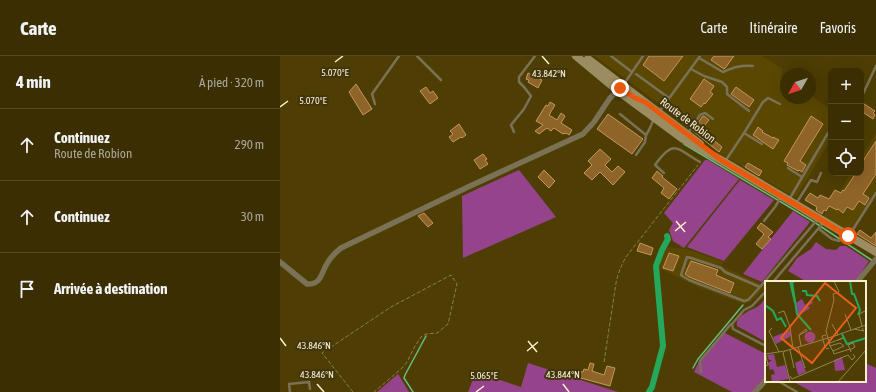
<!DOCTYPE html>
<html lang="fr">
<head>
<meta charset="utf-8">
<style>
  :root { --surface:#3a2e02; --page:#41360c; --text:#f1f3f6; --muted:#aba899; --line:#544a24 }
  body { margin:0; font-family:"Asap Condensed",sans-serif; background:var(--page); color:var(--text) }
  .controls { position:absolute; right:12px; top:12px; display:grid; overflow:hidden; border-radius:8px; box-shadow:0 4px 16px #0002 }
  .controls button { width:36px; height:36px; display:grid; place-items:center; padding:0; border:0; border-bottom:1px solid var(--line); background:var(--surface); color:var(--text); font:20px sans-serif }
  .compass { position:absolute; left:500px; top:12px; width:36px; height:36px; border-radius:50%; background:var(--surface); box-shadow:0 4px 16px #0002; rotate:231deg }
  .stop { position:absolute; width:12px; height:12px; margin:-9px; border:3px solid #ea580c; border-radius:50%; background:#fff }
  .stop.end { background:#ea580c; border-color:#fff; box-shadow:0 1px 4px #0008 }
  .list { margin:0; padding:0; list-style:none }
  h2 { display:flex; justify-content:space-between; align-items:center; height:52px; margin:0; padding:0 16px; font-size:17px }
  h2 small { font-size:13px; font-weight:400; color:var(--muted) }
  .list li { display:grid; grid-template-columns:26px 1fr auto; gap:12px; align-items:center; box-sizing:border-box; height:72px; padding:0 16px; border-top:1px solid var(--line) }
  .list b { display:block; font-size:15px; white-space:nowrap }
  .list p { margin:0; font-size:13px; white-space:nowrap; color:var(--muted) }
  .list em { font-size:13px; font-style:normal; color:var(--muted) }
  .icon { flex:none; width:22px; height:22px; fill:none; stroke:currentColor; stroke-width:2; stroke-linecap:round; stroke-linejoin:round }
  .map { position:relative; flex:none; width:596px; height:336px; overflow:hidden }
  header { display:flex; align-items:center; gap:24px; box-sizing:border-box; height:56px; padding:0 20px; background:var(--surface); border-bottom:1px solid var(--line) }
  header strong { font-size:19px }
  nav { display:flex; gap:22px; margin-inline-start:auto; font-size:14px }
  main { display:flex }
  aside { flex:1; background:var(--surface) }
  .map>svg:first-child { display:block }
  .built { fill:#594702 }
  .green { fill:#95448b }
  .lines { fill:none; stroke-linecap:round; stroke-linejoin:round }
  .stream { stroke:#65bd7e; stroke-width:1.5 }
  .canal { stroke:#25a75c; stroke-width:6 }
  .building { fill:#8f6428; stroke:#c4975d }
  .path { stroke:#8d7f4d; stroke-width:1; stroke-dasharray:4 2; stroke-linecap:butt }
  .service { stroke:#7b7256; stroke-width:2.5 }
  .minor { stroke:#7b7256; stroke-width:5.5 }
  .secondary { stroke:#9b8d61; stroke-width:8 }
  .route { stroke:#ea580c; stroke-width:5 }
  .ticks { fill:none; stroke:#faefcc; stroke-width:1.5 }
  .labels { text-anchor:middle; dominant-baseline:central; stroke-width:4; stroke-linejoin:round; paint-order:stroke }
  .street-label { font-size:11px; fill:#faefcc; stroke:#40350f }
  .inset-river { fill:none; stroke:#25a75c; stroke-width:2 }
  .inset-road { fill:none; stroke:#938553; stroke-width:1 }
  .view { fill:#e96016; fill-opacity:0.15; stroke:#e96016; stroke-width:2 }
  .inset-edge { fill:none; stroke:#faefcc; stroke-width:2 }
  .ticks-label { font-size:10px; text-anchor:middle; fill:#faefcc; stroke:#40350f; stroke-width:4; stroke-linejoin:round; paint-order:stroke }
</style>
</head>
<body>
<header>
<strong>Carte</strong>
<nav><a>Carte</a><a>Itinéraire</a><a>Favoris</a></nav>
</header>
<main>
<aside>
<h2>4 min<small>À pied · 320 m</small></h2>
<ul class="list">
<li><svg class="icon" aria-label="ahead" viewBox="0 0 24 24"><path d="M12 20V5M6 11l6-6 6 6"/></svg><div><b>Continuez</b><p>Route de Robion</p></div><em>290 m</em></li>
<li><svg class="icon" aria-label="ahead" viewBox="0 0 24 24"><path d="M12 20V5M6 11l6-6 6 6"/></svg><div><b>Continuez</b></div><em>30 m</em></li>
<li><svg class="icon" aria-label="arrive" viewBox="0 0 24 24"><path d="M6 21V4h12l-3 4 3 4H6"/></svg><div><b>Arrivée à destination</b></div></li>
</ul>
</aside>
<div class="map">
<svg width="596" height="336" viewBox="0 0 596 336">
  <rect width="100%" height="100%" fill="#4e3e03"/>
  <!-- built -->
  <g class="built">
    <path d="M315,0H482L503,13L501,21L506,24V42H530V39L551,53V83L516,142L439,97L375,45Z"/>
    <path d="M596,77V141L572,178L543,161L571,117H581V101Z"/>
    <path d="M385,191L407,193L444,206L441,210L486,230L472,245L464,248L420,232L379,212Z"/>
  </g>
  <!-- green -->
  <g class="green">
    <path d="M425,104H428L459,123L404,192L393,185L389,174L393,167L384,157Z"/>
    <path d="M239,114L276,161L183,202L182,140Z"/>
    <path d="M460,124L494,144L444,205L407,191Z"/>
    <path d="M513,155L530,166L482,226L463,218Z"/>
    <path d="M536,186L546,193L556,194L560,190H566L589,205L575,226H527L508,215L517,202L531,193Z"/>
    <path d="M486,241V286L457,270C455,260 469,255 477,251C481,249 483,245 486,241Z"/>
    <path d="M443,276L486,298V320L473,336H452L414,316L420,303Z"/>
    <path d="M248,307L338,336H188L196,316L241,331Z"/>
    <path d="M585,307L596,312V336H532L512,325H585Z"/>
    <path d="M118,318L129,336H97Z"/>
  </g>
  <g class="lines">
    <!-- stream -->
    <g class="stream">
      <path d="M404,88L531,164L593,205"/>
      <path d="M413,312L418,303L463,249"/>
      <path d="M133,336L124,322L125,319L146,280"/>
    </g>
    <!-- canal -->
    <path class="canal" d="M369,336L372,331L383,290L376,210L382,194L388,183L387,180"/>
  </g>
  <!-- building -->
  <g class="building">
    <path d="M369,0H403L384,25L363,9Z"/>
    <path d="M434,0H454L446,11L444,13L431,4Z"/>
    <path d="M248,17L262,24L258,32L248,26L249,24L246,23Z"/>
    <path d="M424,23L434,30L430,36L433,38L425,48L424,47L421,51L410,43Z"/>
    <path d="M76,28L92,53L83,59L69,36Z"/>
    <path d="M146,31L150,37L153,35L158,42L150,48L140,35Z"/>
    <path d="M456,31L474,44L469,51L451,38Z"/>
    <path d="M270,46L275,49L269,59L277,64L281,57L285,60L281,67L292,74L289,79L286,77L285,78L283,77V78L274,72L271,75L267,72L259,78L255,75L263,69L256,65L266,49L268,50Z"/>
    <path d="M581,46L595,55L593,57L595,59L593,63L581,55Z"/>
    <path d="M328,58L363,83L352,98L317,73Z"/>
    <path d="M424,60L429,64L421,74L442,91L439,96L413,75L422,61Z"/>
    <path d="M531,60L543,68L520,105L526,109L522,116L519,114L518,115L507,109L508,107L504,105Z"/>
    <path d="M179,68L186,79L182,82L181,81L173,86L169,81L173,78L170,75Z"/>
    <path d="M478,71L483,75L482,76L493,82V81L499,84L493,93L473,79Z"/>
    <path d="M596,85V118L583,138L589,142L585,149L579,145L573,154L567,151L563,157L558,153L557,154L549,150L546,155L544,154L542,158L536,154L537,151L525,144L530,137L538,142L540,139L549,143L555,134L561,137L563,134L564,135L576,117H581V108Z"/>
    <path d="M320,93L331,103L325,109L332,116L338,110L345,116L333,129L320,116L312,124L304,117L312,109L308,105Z"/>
    <path d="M203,98L207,103L205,104L208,108L200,113L194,104Z"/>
    <path d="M468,107L482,115L479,120L465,111Z"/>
    <path d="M264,114L275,125L269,132L258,121Z"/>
    <path d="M377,115L383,120L382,121L397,133L389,143L381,137L384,132L372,122Z"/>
    <path d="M144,157L153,167L148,171L138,160Z"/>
    <path d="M481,167L493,176L488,181L491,183L482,193L476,188L484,178L477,172Z"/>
    <path d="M580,174L591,182L596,176V190L577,178Z"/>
    <path d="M360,187L373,192L371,199L357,195Z"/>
    <path d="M389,197L399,200L393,215L383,212Z"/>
    <path d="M411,205L438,214L436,219L454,227L450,237L409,221L405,218Z"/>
    <path d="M310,307L314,308L312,315L324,319L327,310L335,312L330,330L297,321L299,315L303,316L304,313L308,314Z"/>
  </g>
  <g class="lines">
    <!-- path -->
    <g class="path">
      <path d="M324,306L336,227C338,217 341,210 346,201L418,109"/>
      <path d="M73,336L42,297L111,251L171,219L177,228L168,268L157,277L146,278L141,281L134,292L127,306L122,312L94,336"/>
    </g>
    <!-- service -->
    <g class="service">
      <path d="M137,0L161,24"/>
      <path d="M331,0L352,16"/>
      <path d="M419,2L443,16C454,11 461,9 473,10"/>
      <path d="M411,13L424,20L442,26L447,31V38L469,55"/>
      <path d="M356,18L389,42"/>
      <path d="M344,28L363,0"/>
      <path d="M583,38L596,10"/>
      <path d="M95,48L92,38L119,0"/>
      <path d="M379,56L420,0"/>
      <path d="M340,58L366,79L369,74L374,63"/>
      <path d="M234,76L231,69L244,53L251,40L244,31L239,26V21L255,0"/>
      <path d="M408,77L420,59L425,57L433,63"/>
      <path d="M464,77L483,46L488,42L500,48"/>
      <path d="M356,99L365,86L366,79"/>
      <path d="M446,104L464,77L482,88"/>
      <path d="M508,112L522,121"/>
      <path d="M384,117L375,109C394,82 397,93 420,106"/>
      <path d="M510,142L548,77"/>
      <path d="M517,146L531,124L537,126L541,117"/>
      <path d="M484,165L495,151L501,141"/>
      <path d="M539,173L552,183L559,185L567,180L572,175L596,137"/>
      <path d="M493,226L543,167"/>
      <path d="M480,231L468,244L464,245L409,224L401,219L407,201L411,202L441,212L445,216L480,231L537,164"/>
      <path d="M486,235L472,250L464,254L452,268L453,273L486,290"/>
      <path d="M421,316L420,305L451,268"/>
      <path d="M498,325L517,336"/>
      <path d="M10,336L9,328L29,326L30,333"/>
    </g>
    <!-- minor -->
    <g class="minor">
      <path d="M0,206L27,228C42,229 41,216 48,206C51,201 56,196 61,192L188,131L303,78L314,66L330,42L340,32"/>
      <path d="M577,226L596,203"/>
      <path d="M475,336L486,324"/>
    </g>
    <!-- secondary -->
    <g class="secondary">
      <path d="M296,0L338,35L403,83L441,104L596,196"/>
      <path d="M308,3L420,88"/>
    </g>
  </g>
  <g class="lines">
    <!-- route -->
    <path class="route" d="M340,32L355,42L365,46L441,104L568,180"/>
  </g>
  <!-- ticks -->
  <path class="ticks" d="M262,0L269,8M55,6L63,0M0,51L8,45M396,165L405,176M395,175L406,166M0,282L6,290M248,285L257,296M247,295L258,286M37,328L44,336M283,328L289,336M196,336L204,330"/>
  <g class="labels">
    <!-- street labels -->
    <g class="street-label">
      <text transform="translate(408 64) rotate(37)">Route de Robion</text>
    </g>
  </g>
  <!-- overview -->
  <g transform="translate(485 225)">
    <rect width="101" height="101" fill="#4e3e03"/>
    <path d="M37,18L40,24L46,20L48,22L43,25L45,27L33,35L31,22ZM25,49L26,55L11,63L8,56ZM39.5 56a5.5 5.5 0 1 1 11 0a5.5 5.5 0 1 1-11 0ZM9,73L12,86L20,84L24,98L7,101L6,94L10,93L8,88L5,89L3,82L7,79H4L2,74ZM77,76L80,89L70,90L69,79ZM36,79L41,91L33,94L30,82Z" fill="#95448b"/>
    <path class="inset-river" d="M25,0L30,22M31,0L27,1L32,33L46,49M85,0L87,13H89L95,29L93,34M37,10H41L42,14L52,15L55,20M0,24L8,30L12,39L16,37L21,46M77,53L82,63L101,57"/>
    <path class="inset-road" d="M13,32L19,30L25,46L28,68M80,33L86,49M67,43L73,54M97,45L94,33L100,30M7,47L4,50L14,71M89,48L99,50L97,47M34,54L41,48L42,50L34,54L36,65M61,54L57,55L60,66L62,68L64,67M72,54L101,44M65,62L78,57L73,59M65,65L75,62L79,65L68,70L65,65L61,50L69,19L68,13L74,11L69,0M33,66L40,87M25,69L29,87M85,69L90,66L88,62L83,64L85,68L86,71M20,70L18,72L25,100M68,70L69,73L85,68M0,71L3,84L0,85M0,73L20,70L73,54M25,95L27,98L83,74L87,79L90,76L88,73M20,101H49M73,101L101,69"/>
    <path class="view" d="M60,2L91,27L47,82L16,57Z"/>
    <rect width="101" height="101" class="inset-edge"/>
  </g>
  <g class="ticks-label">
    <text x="55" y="20">5.070°E</text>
    <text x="269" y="21">43.842°N</text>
    <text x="33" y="48">5.070°E</text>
    <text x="34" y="293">43.846°N</text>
    <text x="37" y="322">43.846°N</text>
    <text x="283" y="322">43.844°N</text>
    <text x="204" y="323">5.065°E</text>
  </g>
</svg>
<div class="controls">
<button>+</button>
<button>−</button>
<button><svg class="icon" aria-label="locate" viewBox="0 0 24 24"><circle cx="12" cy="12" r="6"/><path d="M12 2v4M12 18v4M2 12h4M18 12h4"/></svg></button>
</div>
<svg class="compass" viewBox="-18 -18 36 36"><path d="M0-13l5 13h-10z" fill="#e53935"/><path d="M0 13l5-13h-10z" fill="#aba899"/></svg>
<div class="stop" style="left:568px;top:180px"></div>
<div class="stop end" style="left:340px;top:32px"></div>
</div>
</main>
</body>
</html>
